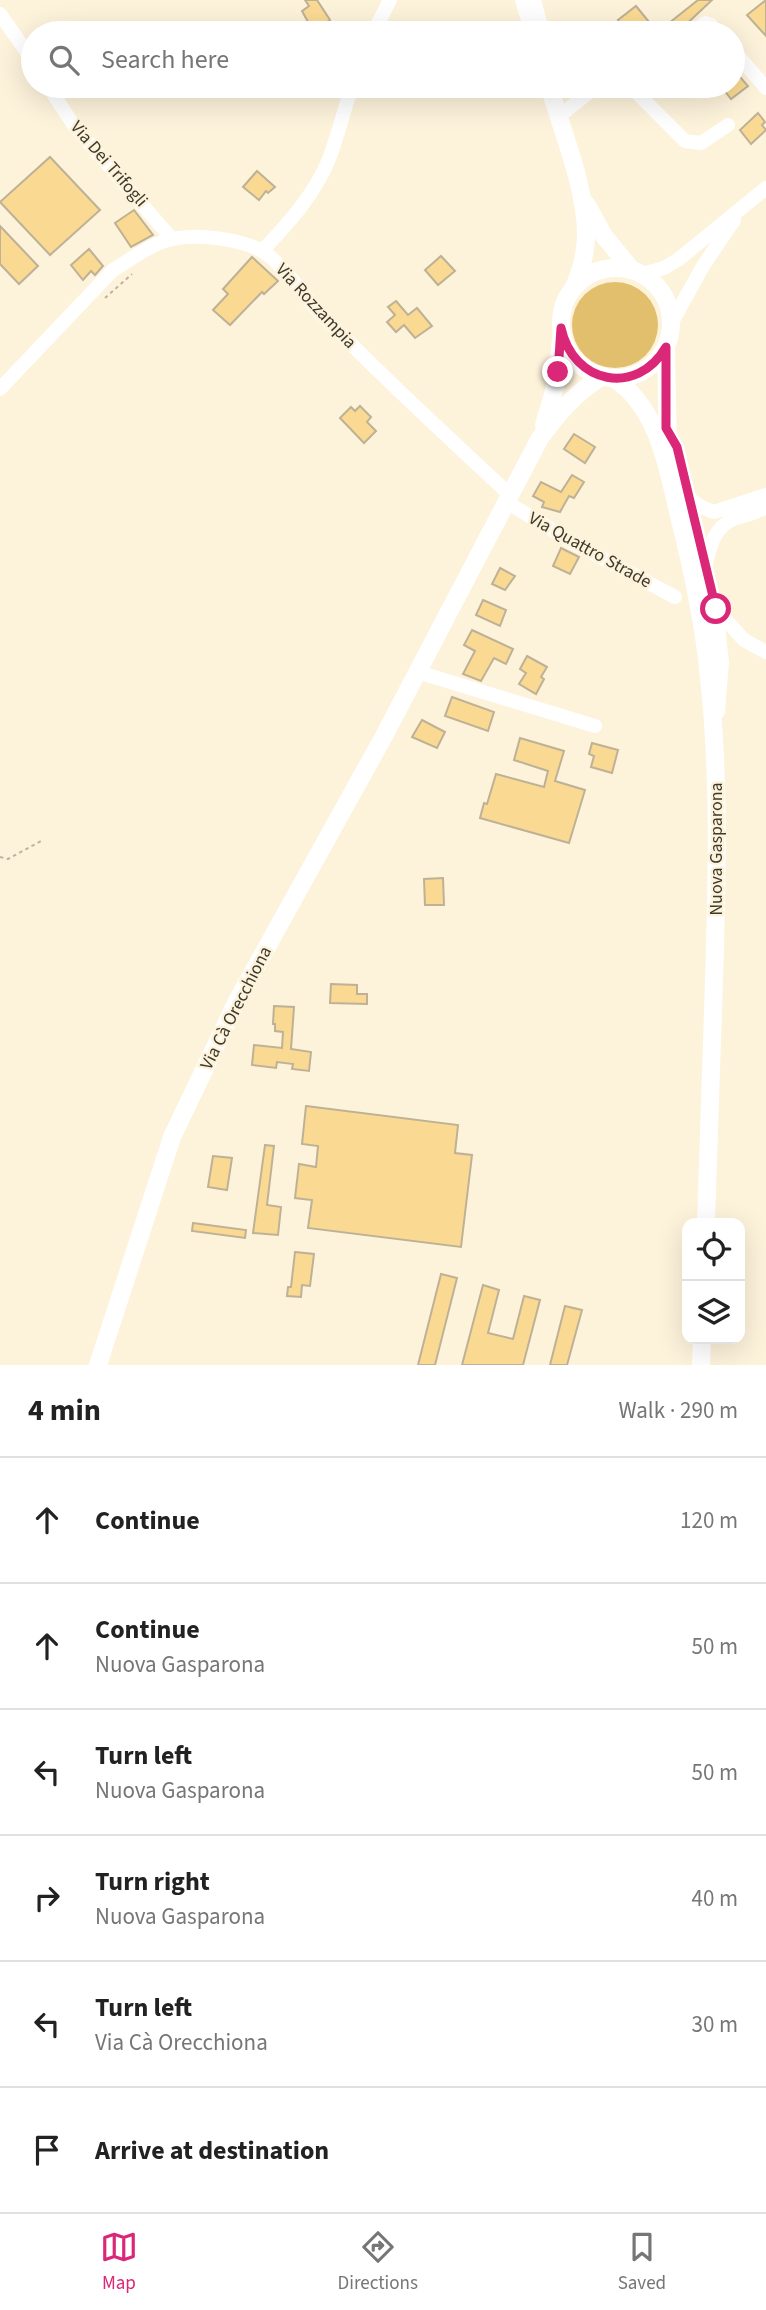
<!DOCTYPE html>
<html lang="en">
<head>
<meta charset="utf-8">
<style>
  :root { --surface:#fff; --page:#f6f6f6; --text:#222; --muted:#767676; --line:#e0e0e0; --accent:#db2777 }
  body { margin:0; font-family:"Source Sans 3",sans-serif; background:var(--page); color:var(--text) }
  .controls { position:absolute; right:21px; bottom:21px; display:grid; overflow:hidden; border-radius:14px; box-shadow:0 7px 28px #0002 }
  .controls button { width:63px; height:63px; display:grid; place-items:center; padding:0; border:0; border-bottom:2px solid var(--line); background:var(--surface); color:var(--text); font:35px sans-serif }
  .stop { position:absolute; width:21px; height:21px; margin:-16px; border:5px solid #db2777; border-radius:50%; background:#fff }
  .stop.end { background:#db2777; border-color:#fff; box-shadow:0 2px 7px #0008 }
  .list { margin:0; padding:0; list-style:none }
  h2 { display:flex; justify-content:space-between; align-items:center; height:91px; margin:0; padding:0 28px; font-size:30px }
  h2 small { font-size:23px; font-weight:400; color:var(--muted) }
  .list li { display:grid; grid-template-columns:46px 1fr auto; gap:21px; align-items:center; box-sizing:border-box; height:126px; padding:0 28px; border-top:2px solid var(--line) }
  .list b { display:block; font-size:26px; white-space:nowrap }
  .list p { margin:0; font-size:23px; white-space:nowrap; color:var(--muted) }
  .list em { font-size:23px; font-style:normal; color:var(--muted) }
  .icon { flex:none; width:38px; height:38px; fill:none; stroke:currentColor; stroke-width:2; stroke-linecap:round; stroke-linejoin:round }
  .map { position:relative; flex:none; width:766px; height:1365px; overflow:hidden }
  .search { position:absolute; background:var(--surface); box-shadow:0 7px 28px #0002; left:21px; right:21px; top:21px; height:77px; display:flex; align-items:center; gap:18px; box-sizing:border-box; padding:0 24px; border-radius:38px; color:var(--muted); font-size:26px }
  .sheet { height:847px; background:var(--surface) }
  nav { display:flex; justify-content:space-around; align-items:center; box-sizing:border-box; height:98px; border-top:2px solid var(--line); background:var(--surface); font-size:19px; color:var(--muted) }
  nav a { display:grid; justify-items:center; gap:4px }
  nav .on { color:var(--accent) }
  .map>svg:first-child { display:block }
  .green { fill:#e1bf6d }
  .building { fill:#fada93; stroke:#beb195; stroke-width:2 }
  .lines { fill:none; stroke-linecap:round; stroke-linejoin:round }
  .path { stroke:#bcb39f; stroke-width:2; stroke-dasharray:3.5 3.5; stroke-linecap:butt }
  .minor { stroke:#fff; stroke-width:14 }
  .major { stroke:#fff; stroke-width:18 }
  .route { stroke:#db2777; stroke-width:9 }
  .labels { text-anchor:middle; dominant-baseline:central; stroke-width:5; stroke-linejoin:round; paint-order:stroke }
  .street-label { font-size:18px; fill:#3e392d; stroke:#fdf2da }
</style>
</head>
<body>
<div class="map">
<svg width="766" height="1365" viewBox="0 0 766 1365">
  <rect width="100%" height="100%" fill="#fdf2da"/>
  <!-- green -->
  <circle class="green" cx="615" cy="325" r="43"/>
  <!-- building -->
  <g class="building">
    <path d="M305,0H317L330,20L313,31L302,11L309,6Z"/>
    <path d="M698,0H712L678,32L669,23Z"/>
    <path d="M766,0V36L747,15Z"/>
    <path d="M636,6L658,33H628L618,20Z"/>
    <path d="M733,69L748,86L731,99L721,86H733Z"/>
    <path d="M758,113L765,122L762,125L766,130L751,144L740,130Z"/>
    <path d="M50,157L100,210L50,255L0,202Z"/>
    <path d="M257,171L275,187L268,193L266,191L259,200L243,187Z"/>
    <path d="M134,210L153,235L131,247L115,223Z"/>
    <path d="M0,226L38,266L19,284L0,264Z"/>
    <path d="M89,249L103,266L95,275L91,271L83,280L71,265Z"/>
    <path d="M441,256L455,271L438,285L425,270Z"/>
    <path d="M252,257L278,281L264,294L262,292L230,325L213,310L228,294L223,289Z"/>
    <path d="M396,301L408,315L417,308L432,326L415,338L404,325L396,332L387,322L395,315L388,307Z"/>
    <path d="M360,406L371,417L367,422L376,431L364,443L340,418L351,407L355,411Z"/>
    <path d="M574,434L595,447L585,463L564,449Z"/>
    <path d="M572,475L584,482L574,498L569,496L560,512L542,507L544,502L533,496L541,482L561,492Z"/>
    <path d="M561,548L579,557L570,574L553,566Z"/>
    <path d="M500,568L515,576L505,590L492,584Z"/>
    <path d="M483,600L506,610L500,626L476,615Z"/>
    <path d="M472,630L513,649L506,664L494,658L481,681L463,674L475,651L464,645Z"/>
    <path d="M527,656L547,667L541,677L544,679L536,694L519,684L526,673L520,669Z"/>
    <path d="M452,697L494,712L488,731L445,716Z"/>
    <path d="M422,720L445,732L437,748L412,737Z"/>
    <path d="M520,738L564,751L555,781L585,790L569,843L480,818L484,803L487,804L496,774L544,787L548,771L514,760Z"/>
    <path d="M592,743L618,750L612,773L591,767L594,756L589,754Z"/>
    <path d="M443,878L444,905H425L424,879Z"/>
    <path d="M331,984L357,985V994H367V1004L330,1003Z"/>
    <path d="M274,1006L294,1007L291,1049L311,1052L309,1071L292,1069L293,1064L277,1062L276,1068L252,1065L254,1045L282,1048L283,1032L275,1031V1024H273Z"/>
    <path d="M306,1106L458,1125L455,1153L472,1155L461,1247L308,1228L312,1200L295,1198L299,1164L316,1167L318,1146L302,1144Z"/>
    <path d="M265,1145L274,1146L267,1205L281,1207L278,1235L253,1233Z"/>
    <path d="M213,1156L232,1158L227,1190L208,1187Z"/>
    <path d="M193,1223L246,1230L245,1238L192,1231Z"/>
    <path d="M295,1252L314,1254L310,1286L302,1285L301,1297L287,1296L288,1287H291Z"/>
    <path d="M441,1274L457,1278L435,1365H418Z"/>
    <path d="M483,1285L499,1290L488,1333L513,1339L524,1296L540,1300L523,1365H462Z"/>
    <path d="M565,1306L582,1310L567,1365H550Z"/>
  </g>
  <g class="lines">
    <!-- path -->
    <g class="path">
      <path d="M105,298L132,274"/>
      <path d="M0,857L8,859L41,841"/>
    </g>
    <!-- minor -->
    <g class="minor">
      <path d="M534,0L543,33"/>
      <path d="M0,14L33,61"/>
      <path d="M373,33L390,0"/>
      <path d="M699,33V28L705,23L711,25L718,33"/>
      <path d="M733,50L766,88"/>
      <path d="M48,86L75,127L172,239"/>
      <path d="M630,86L685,141L701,143L728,125"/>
      <path d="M558,117L597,86"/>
      <path d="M262,251C288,224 315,194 329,159C338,135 344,110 352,86"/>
      <path d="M642,274L664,268L679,259L766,188"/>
      <path d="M671,324L703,266L734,220"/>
      <path d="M0,389L113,270C128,261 143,250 159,243C186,232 227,237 254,247C280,257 301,294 321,314C381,375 443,433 506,491L513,506L572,542L675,597"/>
      <path d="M668,432L677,447L716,609L722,662L718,712"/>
      <path d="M690,499L701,507L714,512L766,495"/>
      <path d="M706,564C710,546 715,526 734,519C745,515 756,513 766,507"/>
      <path d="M717,610L744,640L766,652"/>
      <path d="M419,670L424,674L595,726"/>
    </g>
    <!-- major -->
    <g class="major">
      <path d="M524,0L534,33"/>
      <path d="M549,86C562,130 586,189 586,234C586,252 581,271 574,287"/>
      <path d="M587,205L604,236L632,270"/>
      <circle cx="616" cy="323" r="55"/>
      <path d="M666,347L668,450"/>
      <path d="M613,378C657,406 667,464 678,512C692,567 704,622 709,678C720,779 717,879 714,980C711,1061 709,1142 706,1223"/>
      <path d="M544,425L557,380L561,336"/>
      <path d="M98,1365L172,1137L238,999L384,736L540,438C558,413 576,392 603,376"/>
      <path d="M701,1365L702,1339"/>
    </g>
  </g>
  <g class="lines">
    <!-- route -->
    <path class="route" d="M558,372L561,328C573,384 637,397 666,347V428L677,447L716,609"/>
  </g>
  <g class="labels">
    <!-- street labels -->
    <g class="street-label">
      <text transform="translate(109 164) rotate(49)">Via Dei Trifogli</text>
      <text transform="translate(316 306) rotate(47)">Via Rozzampia</text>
      <text transform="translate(590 550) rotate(29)">Via Quattro Strade</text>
      <text transform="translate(716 849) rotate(-90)">Nuova Gasparona</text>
      <text transform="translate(236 1008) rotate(-63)">Via Cà Orecchiona</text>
    </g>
  </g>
</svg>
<div class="controls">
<button><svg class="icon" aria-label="locate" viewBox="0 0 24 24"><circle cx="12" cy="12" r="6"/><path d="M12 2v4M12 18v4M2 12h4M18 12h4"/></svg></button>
<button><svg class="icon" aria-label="layers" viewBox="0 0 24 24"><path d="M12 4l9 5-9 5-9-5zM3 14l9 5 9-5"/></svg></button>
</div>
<div class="stop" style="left:716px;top:609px"></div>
<div class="stop end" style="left:558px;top:372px"></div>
<div class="search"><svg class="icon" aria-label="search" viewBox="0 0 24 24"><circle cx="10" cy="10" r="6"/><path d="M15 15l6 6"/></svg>Search here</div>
</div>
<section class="sheet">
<h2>4 min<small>Walk · 290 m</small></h2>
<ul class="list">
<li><svg class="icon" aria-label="ahead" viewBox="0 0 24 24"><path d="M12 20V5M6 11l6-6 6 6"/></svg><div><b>Continue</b></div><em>120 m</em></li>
<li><svg class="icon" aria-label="ahead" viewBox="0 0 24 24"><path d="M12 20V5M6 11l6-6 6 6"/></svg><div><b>Continue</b><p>Nuova Gasparona</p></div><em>50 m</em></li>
<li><svg class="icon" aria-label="left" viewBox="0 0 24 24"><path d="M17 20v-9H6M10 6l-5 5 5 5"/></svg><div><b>Turn left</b><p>Nuova Gasparona</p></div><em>50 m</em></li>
<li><svg class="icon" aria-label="right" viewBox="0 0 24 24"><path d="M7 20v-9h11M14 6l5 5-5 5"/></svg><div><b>Turn right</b><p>Nuova Gasparona</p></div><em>40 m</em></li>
<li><svg class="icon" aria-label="left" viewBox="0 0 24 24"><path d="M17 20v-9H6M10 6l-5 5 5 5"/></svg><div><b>Turn left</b><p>Via Cà Orecchiona</p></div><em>30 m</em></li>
<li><svg class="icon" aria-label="arrive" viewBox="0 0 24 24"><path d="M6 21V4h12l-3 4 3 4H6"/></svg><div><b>Arrive at destination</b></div></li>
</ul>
</section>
<nav>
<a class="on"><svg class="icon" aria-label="map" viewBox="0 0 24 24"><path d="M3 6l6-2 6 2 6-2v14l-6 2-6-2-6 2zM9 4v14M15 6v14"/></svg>Map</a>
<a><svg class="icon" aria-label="directions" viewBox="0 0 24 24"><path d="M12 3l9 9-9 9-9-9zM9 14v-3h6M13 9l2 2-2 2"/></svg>Directions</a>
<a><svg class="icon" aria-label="saved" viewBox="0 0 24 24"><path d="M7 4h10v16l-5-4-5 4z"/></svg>Saved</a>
</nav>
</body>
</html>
